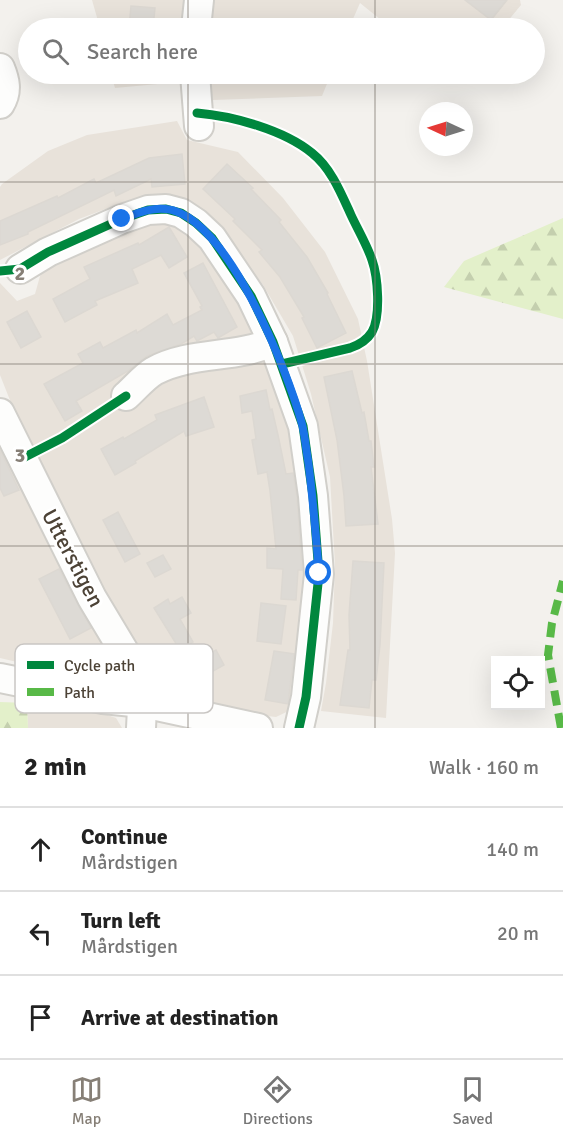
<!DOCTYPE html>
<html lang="en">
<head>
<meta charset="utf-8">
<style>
  :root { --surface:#fff; --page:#f6f6f6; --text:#222; --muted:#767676; --line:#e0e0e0; --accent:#867f76 }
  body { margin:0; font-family:Signika,sans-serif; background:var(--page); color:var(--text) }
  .controls { position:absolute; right:18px; bottom:18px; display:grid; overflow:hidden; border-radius:0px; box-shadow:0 6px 24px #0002 }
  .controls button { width:54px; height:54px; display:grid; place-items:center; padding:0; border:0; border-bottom:2px solid var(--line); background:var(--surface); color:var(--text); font:30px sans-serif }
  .compass { position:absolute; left:419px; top:102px; width:54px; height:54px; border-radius:50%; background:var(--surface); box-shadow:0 6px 24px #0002; rotate:274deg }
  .stop { position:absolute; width:18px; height:18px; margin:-14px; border:4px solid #1a73e8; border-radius:50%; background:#fff }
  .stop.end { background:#1a73e8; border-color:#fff; box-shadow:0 2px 6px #0008 }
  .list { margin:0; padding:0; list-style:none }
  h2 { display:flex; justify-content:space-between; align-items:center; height:78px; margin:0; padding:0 24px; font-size:26px }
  h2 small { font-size:20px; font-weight:400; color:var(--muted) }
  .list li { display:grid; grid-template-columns:39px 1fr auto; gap:18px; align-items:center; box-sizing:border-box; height:84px; padding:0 24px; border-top:2px solid var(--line) }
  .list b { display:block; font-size:22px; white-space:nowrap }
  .list p { margin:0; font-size:20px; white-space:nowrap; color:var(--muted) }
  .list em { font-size:20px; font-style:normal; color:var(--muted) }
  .icon { flex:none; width:33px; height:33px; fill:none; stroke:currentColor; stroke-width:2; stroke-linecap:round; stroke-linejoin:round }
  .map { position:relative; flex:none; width:563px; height:728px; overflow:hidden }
  .search { position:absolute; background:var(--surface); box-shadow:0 6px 24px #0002; left:18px; right:18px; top:18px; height:66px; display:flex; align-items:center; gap:15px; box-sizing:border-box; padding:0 21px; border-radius:33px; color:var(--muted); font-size:22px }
  .sheet { height:330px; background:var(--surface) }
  nav { display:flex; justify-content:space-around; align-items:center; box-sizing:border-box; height:84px; border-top:2px solid var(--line); background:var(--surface); font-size:16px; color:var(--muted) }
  nav a { display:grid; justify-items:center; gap:3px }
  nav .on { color:var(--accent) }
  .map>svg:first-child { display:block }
  .residential { fill:#e8e2da }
  .forest { fill:url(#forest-firs) }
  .building { fill:#dddad5; stroke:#dcd8d2; stroke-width:1.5 }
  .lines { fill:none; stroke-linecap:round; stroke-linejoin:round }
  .minor-casing { stroke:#d1cfca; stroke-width:32 }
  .minor { stroke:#fdfdfc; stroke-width:28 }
  .quiet { stroke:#58b947; stroke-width:8; stroke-dasharray:15 8; stroke-linecap:butt }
  .cycleway-casing { stroke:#fff; stroke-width:13 }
  .cycleway { stroke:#00873e; stroke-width:9 }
  .route { stroke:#1a73e8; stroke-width:8 }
  .grid { fill:none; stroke:#867f76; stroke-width:1.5; stroke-opacity:0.55 }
  .labels { text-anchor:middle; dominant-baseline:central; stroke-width:6; stroke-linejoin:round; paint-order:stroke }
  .street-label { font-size:22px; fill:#4c4236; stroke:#fff }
  .key { fill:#fff; stroke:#c9c6c3; stroke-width:1.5 }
  .key-label { font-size:16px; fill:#4c4236 }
  .grid-label { font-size:20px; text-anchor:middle; font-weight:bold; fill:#867f76; stroke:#fff; stroke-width:6; stroke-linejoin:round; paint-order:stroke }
</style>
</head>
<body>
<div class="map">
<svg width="563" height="728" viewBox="0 0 563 728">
  <defs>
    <pattern id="forest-firs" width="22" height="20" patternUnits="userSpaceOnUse" patternTransform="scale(1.5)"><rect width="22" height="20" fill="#e3f0ca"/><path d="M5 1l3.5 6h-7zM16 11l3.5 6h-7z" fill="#c4cfae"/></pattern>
  </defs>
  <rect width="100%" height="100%" fill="#f3f1ed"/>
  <!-- residential -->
  <g class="residential">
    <path d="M92,0H187L184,28H100Z"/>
    <path d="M211,0H520L521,5L502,28H391L360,3L349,28H208Z"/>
    <path d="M111,74H180L179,82L115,88Z"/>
    <path d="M208,74H331L322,96L213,100Z"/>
    <path d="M177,121L187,140L238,152L283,198L325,252L358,319L367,361L392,519L395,553L386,718L321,711L326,683L333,623L335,565L330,477L311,394L293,336L263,285L226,237L200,208L174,197L151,195L124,202L79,219L0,260V187L2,184L48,151L87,135Z"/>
    <path d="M149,216L189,228L259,331L294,433L313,556L297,707L276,717L242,713L192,698L155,669L134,644L113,615L25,438L0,375V283L17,301L35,294L40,276L48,264Z"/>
    <path d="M0,432L126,680L115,685L0,658Z"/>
    <path d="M27,703L90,709L116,718L122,728H28Z"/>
  </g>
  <!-- forest -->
  <g class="forest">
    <path d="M563,218V319L444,287L464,261Z"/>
    <path d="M0,702L27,703L28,728H0Z"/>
  </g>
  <!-- building -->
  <g class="building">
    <path d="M465,0H507L491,20Z"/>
    <path d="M131,6L155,8L153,28H129Z"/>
    <path d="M182,154L185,184L152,187L151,179L116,196L114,190L28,232V234L0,245V221L57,196L58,198L94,179L96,183L149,158Z"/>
    <path d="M227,164L253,188L251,189L281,220L279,222L307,257L328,293L327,294L346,333L317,348L302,318L304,317L280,277L259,252L262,250L233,221L235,219L203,189Z"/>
    <path d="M169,227L187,257L169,268L161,255L132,269L138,283L95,301L97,305L65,322L53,299L90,279L84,267L138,243L139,245Z"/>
    <path d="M203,263L237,327L218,338L214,332L197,341L194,336L181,344L147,356L128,371L76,401L82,411L65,421L44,384L83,363L78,354L100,342L103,348L136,330L137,333L167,314L173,325L202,310L200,307L202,306L184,273Z"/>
    <path d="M27,311L41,337L21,348L7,322Z"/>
    <path d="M352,371L362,413L364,412L369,441H371L374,467H371L378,524L346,526L344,496L337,440L324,377Z"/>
    <path d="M266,390L270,410L272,409L278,435L286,474L293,473L297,498L302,570H298L296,600L281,599L283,569L267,568V548L276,549L270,491L267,472L258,474L252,440L256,439L252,411L242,413L240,396Z"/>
    <path d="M204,397L214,427L186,436L184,431L135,461L136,463L115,475L101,449L123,437L124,439L157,420L155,415Z"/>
    <path d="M0,450L19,490L4,496L0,488Z"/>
    <path d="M118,512L140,554L125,562L103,520Z"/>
    <path d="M163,555L171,569L155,577L147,563Z"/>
    <path d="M353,561L384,563L380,645L376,680H372L369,708L340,705L348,650H350L349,615Z"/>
    <path d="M59,569L91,628L70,639L39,579Z"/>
    <path d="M182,597L191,613L180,619L193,642L180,650L154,608L168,599L170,604Z"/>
    <path d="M261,603L286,606L281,644L257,641Z"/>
    <path d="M216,650L224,665L206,675L198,660Z"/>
    <path d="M274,651L294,654L288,704L265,700Z"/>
  </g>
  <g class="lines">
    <defs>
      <g id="minor">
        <path d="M196,28L199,0"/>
        <path d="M0,68C5,80 8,91 0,104"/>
        <path d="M195,74L199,126"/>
        <path d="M20,269L48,252L122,219L148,210L166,209L181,213L196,223L212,238L251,296L273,342L303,426L313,496L319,574L306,697L299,728"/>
        <path d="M126,396C135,388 144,377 154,371C191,351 235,359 273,342"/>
        <path d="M0,413L92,598L140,678L143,688L141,728"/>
        <path d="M0,678L103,699L143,703L258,728"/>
      </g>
    </defs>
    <!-- minor casing -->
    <use href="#minor" class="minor-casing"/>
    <!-- minor -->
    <use href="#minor" class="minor"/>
    <!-- quiet -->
    <path class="quiet" d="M561,728L548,655L552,623L563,581"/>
    <defs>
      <g id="cycleway">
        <path d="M197,113C233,116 284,130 312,153C331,168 341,193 351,215C358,230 367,245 372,260C378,277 381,316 372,332C367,340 359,345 350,348L282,364"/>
        <path d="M0,271L20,269L48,252L122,219L148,210L166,209L181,213L196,223L212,238L251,296L273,342L303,426L313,496L319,574L306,697L299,728"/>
        <path d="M21,459L62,438L126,396"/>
      </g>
    </defs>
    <!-- cycleway casing -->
    <use href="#cycleway" class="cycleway-casing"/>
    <!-- cycleway -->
    <use href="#cycleway" class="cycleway"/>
  </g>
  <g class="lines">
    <!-- route -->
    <path class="route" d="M122,219C136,214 151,207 166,209C227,215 288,372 302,424C305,436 306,449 308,460C313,498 316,536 319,573"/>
  </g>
  <!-- grid -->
  <path class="grid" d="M188,0V28M375,0V28M188,74V728M375,74V728M0,182H563M0,364H563M0,546H563"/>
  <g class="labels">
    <!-- street labels -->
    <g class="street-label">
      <text transform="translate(73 558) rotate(62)">Utterstigen</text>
    </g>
  </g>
  <!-- legend -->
  <rect x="15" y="644" width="198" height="69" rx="9" class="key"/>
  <rect x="27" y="661" width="27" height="8" fill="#00873e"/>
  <rect x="27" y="688" width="27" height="8" fill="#58b947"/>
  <g class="key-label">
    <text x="64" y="671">Cycle path</text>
    <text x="64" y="698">Path</text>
  </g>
  <g class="grid-label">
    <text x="20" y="280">2</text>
    <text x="20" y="462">3</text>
  </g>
</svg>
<div class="controls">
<button><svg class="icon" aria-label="locate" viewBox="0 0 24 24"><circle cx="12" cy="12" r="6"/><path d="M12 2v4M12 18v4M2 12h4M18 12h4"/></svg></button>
</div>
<svg class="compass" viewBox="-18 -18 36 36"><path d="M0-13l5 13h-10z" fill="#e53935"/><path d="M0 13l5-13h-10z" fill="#767676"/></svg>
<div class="stop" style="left:319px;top:573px"></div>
<div class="stop end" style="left:122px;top:219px"></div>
<div class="search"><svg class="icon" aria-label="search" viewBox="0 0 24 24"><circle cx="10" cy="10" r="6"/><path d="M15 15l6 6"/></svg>Search here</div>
</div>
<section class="sheet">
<h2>2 min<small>Walk · 160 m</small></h2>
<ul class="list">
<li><svg class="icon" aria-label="ahead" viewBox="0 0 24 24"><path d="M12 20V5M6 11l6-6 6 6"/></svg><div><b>Continue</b><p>Mårdstigen</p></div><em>140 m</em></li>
<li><svg class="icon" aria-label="left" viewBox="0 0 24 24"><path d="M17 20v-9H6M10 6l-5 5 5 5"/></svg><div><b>Turn left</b><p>Mårdstigen</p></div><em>20 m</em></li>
<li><svg class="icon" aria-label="arrive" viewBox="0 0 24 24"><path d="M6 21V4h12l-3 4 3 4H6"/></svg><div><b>Arrive at destination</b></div></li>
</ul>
</section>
<nav>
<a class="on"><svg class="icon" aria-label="map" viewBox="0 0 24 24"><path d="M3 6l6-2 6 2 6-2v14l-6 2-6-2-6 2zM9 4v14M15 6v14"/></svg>Map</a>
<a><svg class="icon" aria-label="directions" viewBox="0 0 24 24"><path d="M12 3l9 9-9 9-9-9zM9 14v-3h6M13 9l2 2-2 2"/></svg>Directions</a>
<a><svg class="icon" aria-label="saved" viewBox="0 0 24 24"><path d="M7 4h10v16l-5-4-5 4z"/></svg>Saved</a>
</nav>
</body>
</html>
